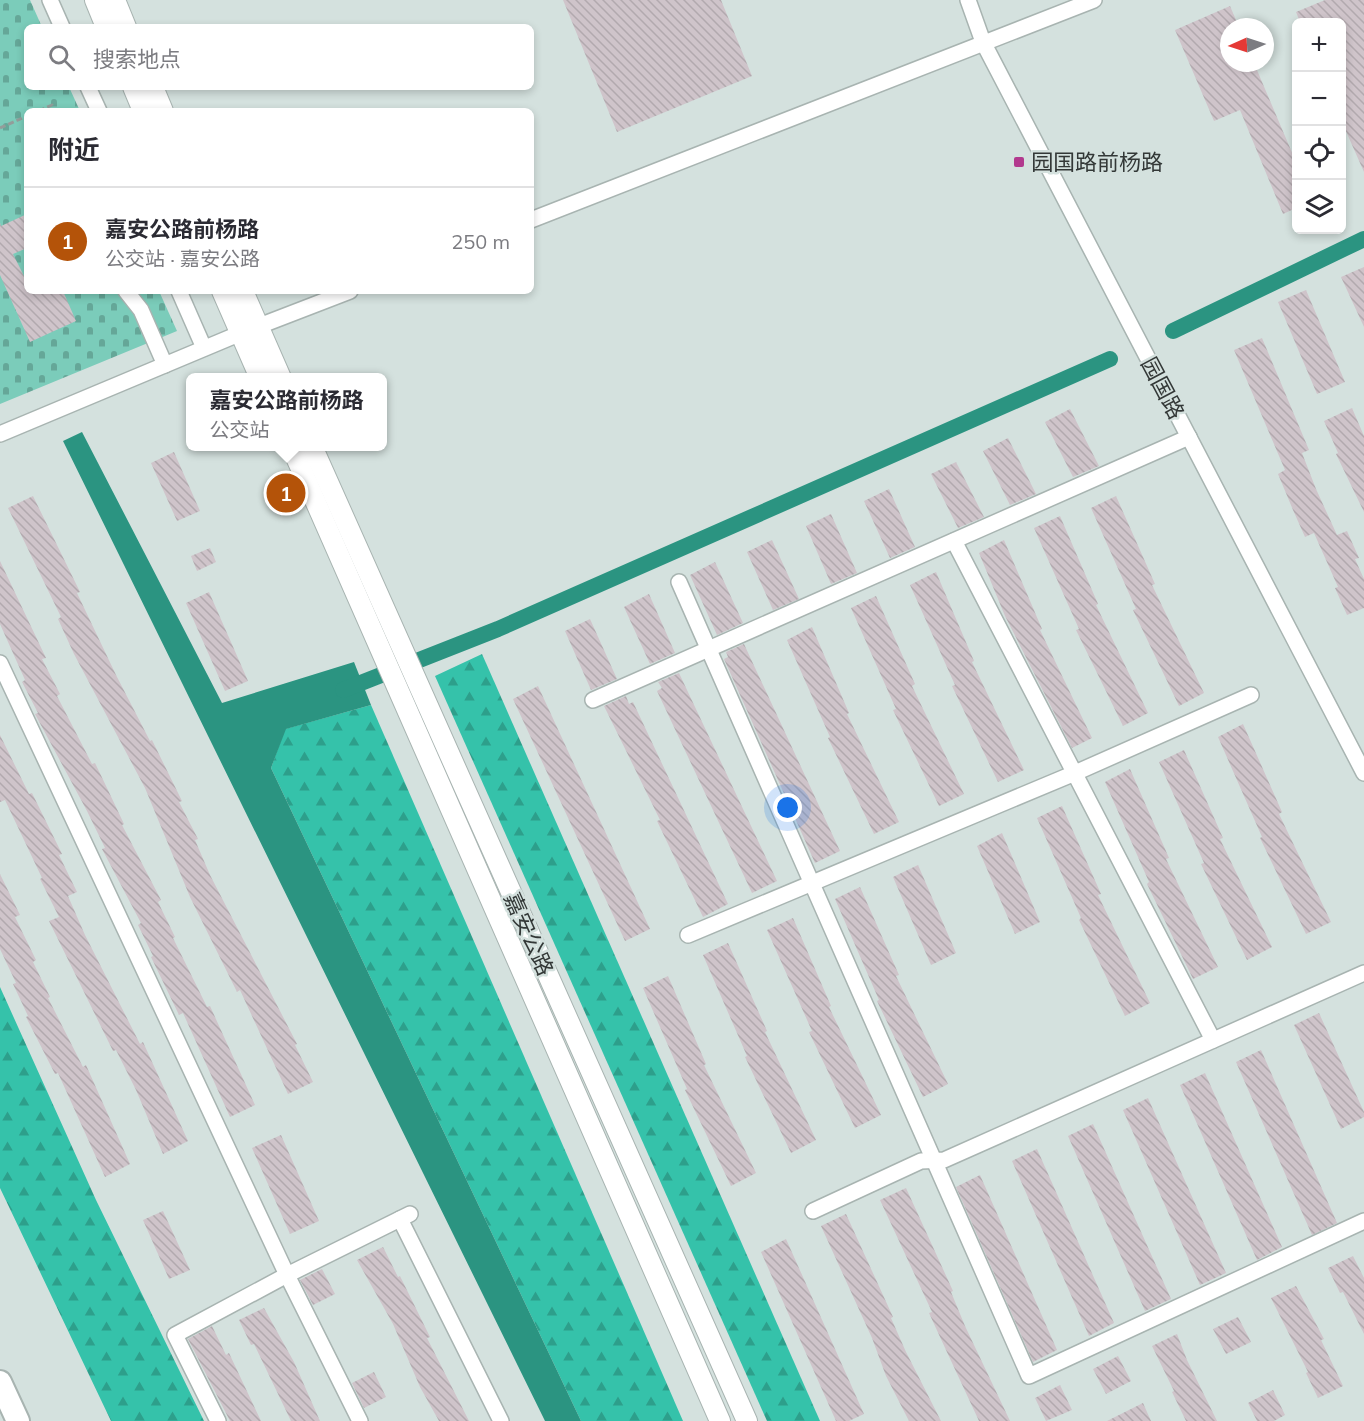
<!DOCTYPE html>
<html lang="zh">
<head>
<meta charset="utf-8">
<style>
  :root { --surface:#fff; --page:#f2f2f3; --text:#2b2b33; --muted:#7c7c81; --line:#e1e1e2; --accent:#b45309 }
  body { margin:0; font-family:Mulish,"Noto Sans SC",sans-serif; background:var(--page); color:var(--text) }
  .controls { position:absolute; right:18px; top:18px; display:grid; overflow:hidden; border-radius:9px; box-shadow:0 3px 9px #0003 }
  .controls button { width:54px; height:54px; display:grid; place-items:center; padding:0; border:0; border-bottom:2px solid var(--line); background:var(--surface); color:var(--text); font:30px sans-serif }
  .compass { position:absolute; left:1220px; top:18px; width:54px; height:54px; border-radius:50%; background:var(--surface); box-shadow:0 3px 9px #0003; rotate:267deg }
  .you { position:absolute; left:788px; top:808px; width:21px; height:21px; margin:-15px; border:4px solid #fff; border-radius:50%; background:#1a73e8; box-shadow:0 0 0 9px #1a73e833 }
  .badge { display:grid; place-items:center; width:39px; height:39px; border-radius:50%; background:var(--accent); color:#fff; font-size:20px; font-weight:700 }
  .pin { position:absolute; translate:-50% -50%; border:3px solid #fff; box-shadow:0 2px 6px #0006 }
  .popup { position:absolute; left:186px; top:373px; width:201px; height:78px; box-sizing:border-box; display:grid; place-content:center; border-radius:9px; background:var(--surface); filter:drop-shadow(0 2px 4px #0005); font-size:20px; white-space:nowrap; color:var(--muted) }
  .popup b { font-size:22px; color:var(--text) }
  .popup::after { content:''; position:absolute; left:50%; top:100%; margin-left:-12px; border:12px solid transparent; border-top-color:var(--surface) }
  .list { margin:0; padding:0; list-style:none }
  h2 { display:flex; justify-content:space-between; align-items:center; height:78px; margin:0; padding:0 24px; font-size:26px }
  h2 small { font-size:20px; font-weight:400; color:var(--muted) }
  .list li { display:grid; grid-template-columns:39px 1fr auto; gap:18px; align-items:center; box-sizing:border-box; height:108px; padding:0 24px; border-top:2px solid var(--line) }
  .list b { display:block; font-size:22px; white-space:nowrap }
  .list p { margin:0; font-size:20px; white-space:nowrap; color:var(--muted) }
  .list em { font-size:20px; font-style:normal; color:var(--muted) }
  .icon { flex:none; width:33px; height:33px; fill:none; stroke:currentColor; stroke-width:2; stroke-linecap:round; stroke-linejoin:round }
  .map { position:relative; flex:none; width:1364px; height:1421px; overflow:hidden }
  .search { position:absolute; background:var(--surface); box-shadow:0 3px 9px #0003; left:24px; top:24px; width:510px; height:66px; display:flex; align-items:center; gap:15px; box-sizing:border-box; padding:0 21px; border-radius:9px; color:var(--muted); font-size:22px }
  .panel { position:absolute; background:var(--surface); box-shadow:0 3px 9px #0003; left:24px; top:108px; width:510px; height:186px; border-radius:9px }
  .map>svg:first-child { display:block }
  .forest { fill:url(#forest-firs) }
  .cemetery { fill:url(#cemetery-stones) }
  .water { fill:#2b9481 }
  .lines { fill:none; stroke-linecap:round; stroke-linejoin:round }
  .canal { stroke:#2b9481; stroke-width:16 }
  .building { fill:url(#building-back-hatch) }
  .minor-casing { stroke:#a8b4b1; stroke-width:18 }
  .major-casing { stroke:#a8b4b1; stroke-width:22 }
  .highway-casing { stroke:#a8b4b1; stroke-width:26 }
  .path { stroke:#939d9a; stroke-width:3; stroke-dasharray:6 3; stroke-linecap:butt }
  .minor { stroke:#fff; stroke-width:15 }
  .major { stroke:#fff; stroke-width:20 }
  .highway { stroke:#fff; stroke-width:22 }
  .poi-dot { fill:#b2398e; stroke:#d4e1de; stroke-width:2 }
  .labels { text-anchor:middle; dominant-baseline:central; stroke-width:5; stroke-linejoin:round; paint-order:stroke }
  .poi-label { font-size:22px; fill:#333837; stroke:#d4e1de; text-anchor:start }
  .street-label { font-size:22px; fill:#333837; stroke:#d4e1de }
</style>
</head>
<body>
<div class="map">
<svg width="1364" height="1421" viewBox="0 0 1364 1421">
  <defs>
    <pattern id="forest-firs" width="22" height="20" patternUnits="userSpaceOnUse" patternTransform="scale(1.5)"><rect width="22" height="20" fill="#35c2aa"/><path d="M5 1l3.5 6h-7zM16 11l3.5 6h-7z" fill="#2d9f8b"/></pattern>
    <pattern id="cemetery-stones" width="16" height="16" patternUnits="userSpaceOnUse" patternTransform="scale(1.5)"><rect width="16" height="16" fill="#7bccba"/><path d="M2 7V4a2 2 0 0 1 4 0v3zM10 15v-3a2 2 0 0 1 4 0v3z" fill="#65a798"/></pattern>
    <pattern id="building-back-hatch" width="6" height="6" patternUnits="userSpaceOnUse" patternTransform="scale(1.5)"><rect width="6" height="6" fill="#cfc4ca"/><path d="M-1 5l2 2M0 0l6 6M5-1l2 2" fill="none" stroke="#b2a9ae"/></pattern>
  </defs>
  <rect width="100%" height="100%" fill="#d4e1de"/>
  <!-- forest -->
  <g class="forest">
    <path d="M482,654L820,1421H767L435,676Z"/>
    <path d="M371,705L683,1421H581L271,768L285,729Z"/>
    <path d="M0,987L96,1200L204,1421H111L0,1188Z"/>
  </g>
  <!-- cemetery -->
  <path class="cemetery" d="M0,0H30L42,27H27V87H69L80,111H27V291H159L177,331L0,404Z"/>
  <!-- water -->
  <path class="water" d="M82,432L222,703L354,662L371,705L286,729L271,768L581,1421H545L63,441Z"/>
  <g class="lines">
    <!-- canal -->
    <g class="canal">
      <path d="M1173,331L1364,239"/>
      <path d="M343,690L498,629L1110,359"/>
    </g>
  </g>
  <!-- building -->
  <g class="building">
    <path d="M563,0H721L752,76L617,132Z"/>
    <path d="M1325,0H1364V172L1341,120V22H1300L1296,12Z"/>
    <path d="M1230,6L1239,27H1229V63H1254L1296,162V208L1283,214L1240,110L1214,121L1175,30Z"/>
    <path d="M27,214V248L13,254L27,282V291H63L76,321L30,342L0,275V223L1,226Z"/>
    <path d="M1364,267V327L1341,277Z"/>
    <path d="M1306,290L1345,382L1317,394L1278,302Z"/>
    <path d="M1262,338L1309,450L1302,453L1316,489L1337,535L1347,531L1359,558L1355,559L1364,579V608L1347,615L1335,588L1338,587L1314,533L1305,537L1293,510L1278,474L1285,470L1234,350Z"/>
    <path d="M1352,408L1364,436V512L1336,454L1338,453L1324,421Z"/>
    <path d="M1070,409L1099,466L1073,477L1045,422Z"/>
    <path d="M1008,438L1036,494L1010,505L983,451Z"/>
    <path d="M174,452L200,511L177,521L151,463Z"/>
    <path d="M956,462L984,517L958,528L931,474Z"/>
    <path d="M889,489L915,547L890,558L864,501Z"/>
    <path d="M33,496L80,592L77,593L116,675L150,741L152,740L182,801L179,802L198,839L195,840L210,875L297,1044L295,1045L313,1082L288,1094L240,990L237,992L190,897L145,788L74,654L58,619L61,617L8,508Z"/>
    <path d="M1116,496L1155,584L1152,585L1204,693L1179,706L1133,610L1136,609L1091,508Z"/>
    <path d="M831,514L857,573L831,584L806,526Z"/>
    <path d="M1060,516L1098,604L1096,605L1148,713L1123,726L1076,630L1079,629L1034,528Z"/>
    <path d="M772,540L799,599L773,610L747,552Z"/>
    <path d="M1004,540L1042,629L1040,630L1092,738L1072,748L1005,616L979,553Z"/>
    <path d="M210,548L216,562L197,571L191,556Z"/>
    <path d="M0,561L46,658L42,659L60,694L57,696L92,764L95,763L107,788L124,824L122,825L161,900L158,902L175,937L173,938L207,1007L210,1006L255,1105L230,1117L183,1013L179,1015L151,957L153,956L138,925L141,923L102,849L105,848L87,811L35,714L38,713L22,682L25,680L0,624Z"/>
    <path d="M715,562L743,623L717,635L690,575Z"/>
    <path d="M936,572L974,661L972,662L1024,770L998,782L952,686L955,685L910,585Z"/>
    <path d="M209,592L248,681L225,691L186,603Z"/>
    <path d="M649,594L675,653L650,664L624,607Z"/>
    <path d="M876,596L915,684L912,686L964,794L939,806L893,710L896,709L851,608Z"/>
    <path d="M590,619L617,679L591,690L565,631Z"/>
    <path d="M812,627L849,713L847,714L899,822L874,834L828,738L830,737L787,640Z"/>
    <path d="M744,644L840,851L815,863L724,659L728,657L726,652Z"/>
    <path d="M679,673L777,881L752,893L657,691L662,688L658,682Z"/>
    <path d="M538,686L650,929L625,941L513,699Z"/>
    <path d="M626,696L629,704L633,702L728,904L703,917L657,821L660,820L604,706Z"/>
    <path d="M1243,724L1282,812L1279,814L1331,922L1306,934L1260,838L1262,837L1218,737Z"/>
    <path d="M0,735L29,794L32,793L62,854L59,855L77,892L68,896L85,935L140,1044L143,1042L188,1141L163,1154L136,1090L116,1050L113,1051L49,921L59,917L40,879L42,878L5,800L0,802Z"/>
    <path d="M1184,750L1223,838L1220,839L1272,947L1247,960L1201,864L1204,863L1159,762Z"/>
    <path d="M1130,769L1169,858L1166,859L1218,967L1193,979L1147,884L1149,882L1105,782Z"/>
    <path d="M1062,806L1101,894L1098,895L1150,1003L1125,1016L1079,920L1081,918L1037,818Z"/>
    <path d="M1002,833L1040,922L1015,934L977,846Z"/>
    <path d="M918,865L956,953L931,965L893,877Z"/>
    <path d="M0,874L20,915L15,917L36,960L33,962L50,997L48,998L83,1067L86,1065L130,1164L105,1177L58,1073L55,1074L26,1017L28,1016L13,984L16,983L0,949Z"/>
    <path d="M860,887L899,975L896,976L948,1084L923,1097L877,1001L879,1000L835,899Z"/>
    <path d="M793,918L831,1006L829,1007L881,1115L855,1128L809,1032L812,1031L767,930Z"/>
    <path d="M728,943L767,1031L765,1032L816,1140L791,1153L745,1057L747,1056L703,955Z"/>
    <path d="M668,976L706,1064L704,1065L756,1173L731,1186L685,1090L687,1089L643,988Z"/>
    <path d="M1319,1013L1364,1112V1117L1341,1129L1294,1025Z"/>
    <path d="M1261,1050L1337,1223L1312,1235L1236,1062Z"/>
    <path d="M1205,1073L1282,1247L1257,1260L1180,1085Z"/>
    <path d="M1148,1098L1226,1273L1200,1285L1123,1110Z"/>
    <path d="M1093,1124L1171,1299L1145,1311L1068,1136Z"/>
    <path d="M281,1135L319,1221L290,1234L252,1148Z"/>
    <path d="M1037,1149L1114,1323L1089,1336L1012,1161Z"/>
    <path d="M980,1175L1057,1350L1033,1362L956,1187Z"/>
    <path d="M906,1188L953,1291L951,1292L965,1326L1010,1421H979L946,1350L929,1313L932,1312L880,1200Z"/>
    <path d="M163,1211L190,1270L169,1279L143,1220Z"/>
    <path d="M846,1214L893,1317L891,1318L906,1352L941,1421H909L886,1376L872,1338L821,1226Z"/>
    <path d="M786,1239L864,1414L849,1421H836L761,1252Z"/>
    <path d="M383,1247L398,1277L400,1276L430,1337L427,1338L469,1421H439L420,1387L393,1324L357,1260Z"/>
    <path d="M1353,1256L1364,1278V1334L1343,1292L1340,1293L1328,1268Z"/>
    <path d="M322,1269L335,1294L313,1305L300,1280Z"/>
    <path d="M1296,1286L1324,1339L1321,1340L1343,1386L1318,1398L1306,1373L1308,1372L1271,1298Z"/>
    <path d="M264,1308L294,1362L320,1421H291L254,1344L251,1345L239,1320Z"/>
    <path d="M1238,1317L1251,1342L1226,1354L1213,1329Z"/>
    <path d="M212,1326L226,1355L229,1353L261,1421H230L188,1339Z"/>
    <path d="M1177,1334L1187,1360L1217,1421H1186L1172,1392L1174,1391L1152,1346Z"/>
    <path d="M1118,1356L1131,1381L1106,1394L1093,1369Z"/>
    <path d="M374,1372L386,1397L364,1408L352,1383Z"/>
    <path d="M1060,1385L1072,1410L1046,1421L1035,1398Z"/>
    <path d="M1273,1390L1285,1415L1274,1421H1257L1248,1403Z"/>
    <path d="M1143,1403L1151,1421H1107Z"/>
  </g>
  <g class="lines">
    <defs>
      <g id="minor">
        <path d="M50,0L62,27"/>
        <path d="M968,0L983,42L1364,773"/>
        <path d="M88,87L99,111"/>
        <path d="M531,220L1094,0"/>
        <path d="M126,291L141,310L165,365"/>
        <path d="M179,291L204,348"/>
        <path d="M0,434L241,333L350,291"/>
        <path d="M954,541L1213,1040"/>
        <path d="M679,582L1029,1376L1364,1221"/>
        <path d="M0,663L287,1275L360,1421"/>
        <path d="M593,700L1189,437"/>
        <path d="M688,935L1075,773L1251,695"/>
        <path d="M813,1211L921,1161L944,1160L1364,973"/>
        <path d="M400,1219L501,1421"/>
        <path d="M218,1421L175,1335L287,1275L410,1214"/>
      </g>
      <g id="major">
        <path d="M95,0L106,27"/>
        <path d="M115,0L126,27"/>
        <path d="M133,87L143,111"/>
        <path d="M153,87L163,111"/>
        <path d="M222,291L260,378"/>
        <path d="M243,291L281,378"/>
        <path d="M291,446L720,1421"/>
        <path d="M312,446L747,1421"/>
      </g>
      <path id="highway" d="M0,1382L18,1421"/>
    </defs>
    <!-- minor casing -->
    <use href="#minor" class="minor-casing"/>
    <!-- major casing -->
    <use href="#major" class="major-casing"/>
    <!-- highway casing -->
    <use href="#highway" class="highway-casing"/>
    <!-- path -->
    <g class="path">
      <path d="M39,111L52,105L54,111"/>
      <path d="M0,128L27,116"/>
    </g>
    <!-- minor -->
    <use href="#minor" class="minor"/>
    <!-- major -->
    <use href="#major" class="major"/>
    <!-- highway -->
    <use href="#highway" class="highway"/>
  </g>
  <!-- markers -->
  <rect class="poi-dot" x="1013" y="156" width="12" height="12" rx="3"/>
  <g class="labels">
    <!-- poi labels -->
    <g class="poi-label">
      <text x="1031" y="162">园国路前杨路</text>
    </g>
    <!-- street labels -->
    <g class="street-label">
      <text transform="translate(1163 388) rotate(62)">园国路</text>
      <text transform="translate(529 934) rotate(66)">嘉安公路</text>
    </g>
  </g>
</svg>
<div class="controls">
<button>+</button>
<button>−</button>
<button><svg class="icon" aria-label="locate" viewBox="0 0 24 24"><circle cx="12" cy="12" r="6"/><path d="M12 2v4M12 18v4M2 12h4M18 12h4"/></svg></button>
<button><svg class="icon" aria-label="layers" viewBox="0 0 24 24"><path d="M12 4l9 5-9 5-9-5zM3 14l9 5 9-5"/></svg></button>
</div>
<svg class="compass" viewBox="-18 -18 36 36"><path d="M0-13l5 13h-10z" fill="#e53935"/><path d="M0 13l5-13h-10z" fill="#7c7c81"/></svg>
<div class="you"></div>
<div class="pin badge" style="left:286px;top:493px">1</div>
<div class="popup"><b>嘉安公路前杨路</b>公交站</div>
<div class="search"><svg class="icon" aria-label="search" viewBox="0 0 24 24"><circle cx="10" cy="10" r="6"/><path d="M15 15l6 6"/></svg>搜索地点</div>
<section class="panel">
<h2>附近<small></small></h2>
<ul class="list">
<li><span class="badge">1</span><div><b>嘉安公路前杨路</b><p>公交站 · 嘉安公路</p></div><em>250 m</em></li>
</ul>
</section>
</div>
</body>
</html>
